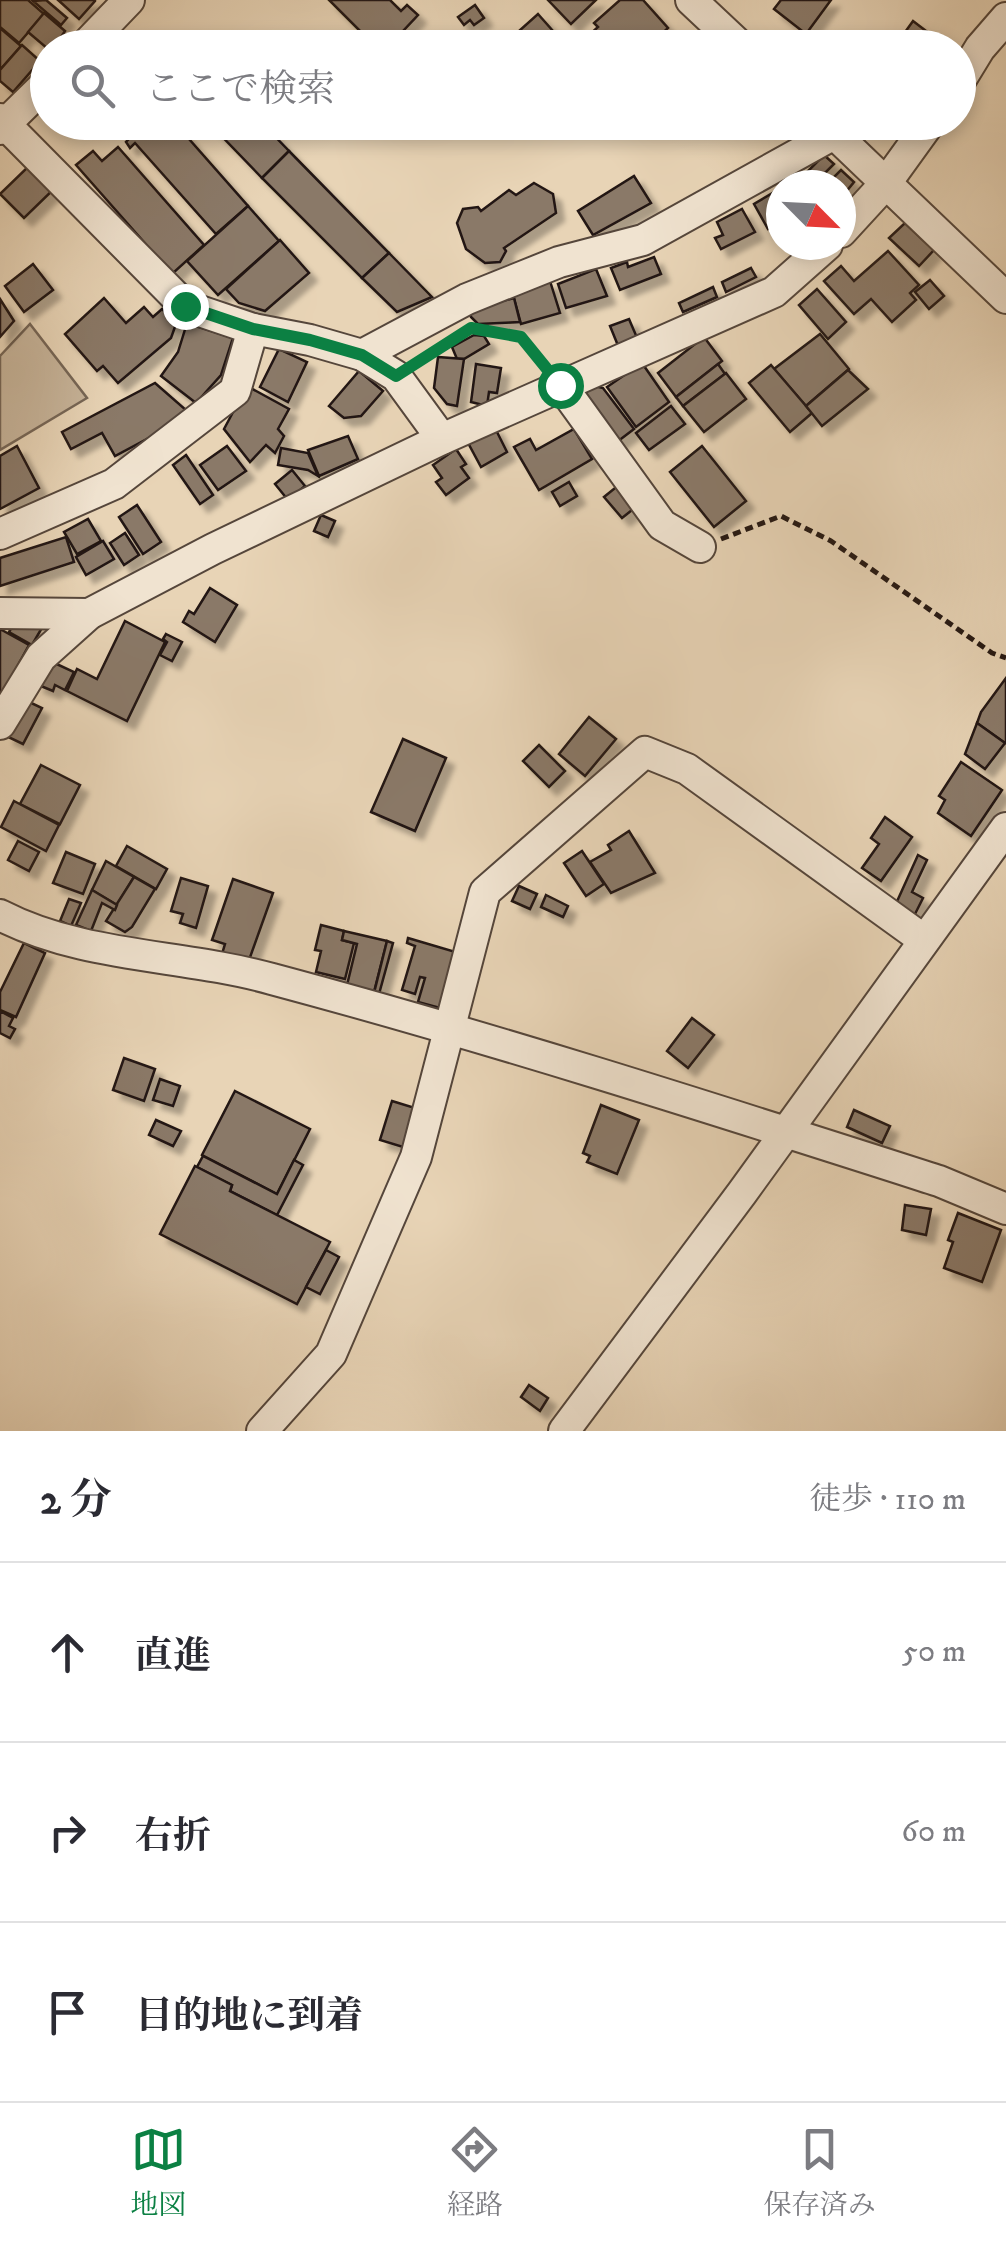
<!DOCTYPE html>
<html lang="ja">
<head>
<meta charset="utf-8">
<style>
  :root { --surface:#fff; --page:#f7f7f7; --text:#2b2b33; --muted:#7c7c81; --line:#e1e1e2; --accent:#0b8043 }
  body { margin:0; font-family:"IM FELL DW Pica","Noto Serif JP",serif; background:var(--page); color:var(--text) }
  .compass { position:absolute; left:766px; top:170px; width:90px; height:90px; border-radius:50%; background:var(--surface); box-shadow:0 5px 15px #0003; rotate:114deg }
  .stop { position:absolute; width:30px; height:30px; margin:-22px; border:8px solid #0b8043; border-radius:50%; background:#fff }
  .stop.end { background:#0b8043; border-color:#fff; box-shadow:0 2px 10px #0008 }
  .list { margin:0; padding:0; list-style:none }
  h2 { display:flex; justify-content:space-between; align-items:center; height:130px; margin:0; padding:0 40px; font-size:42px }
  h2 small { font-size:32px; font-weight:400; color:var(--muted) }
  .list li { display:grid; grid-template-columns:65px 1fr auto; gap:30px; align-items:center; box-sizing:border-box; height:180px; padding:0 40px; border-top:2px solid var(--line) }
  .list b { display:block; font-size:38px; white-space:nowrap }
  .list em { font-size:32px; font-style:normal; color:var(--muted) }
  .icon { flex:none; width:55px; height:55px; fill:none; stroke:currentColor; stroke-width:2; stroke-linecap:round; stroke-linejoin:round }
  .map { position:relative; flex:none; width:1006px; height:1431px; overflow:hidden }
  .search { position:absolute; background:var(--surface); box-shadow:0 5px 15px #0003; left:30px; right:30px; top:30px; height:110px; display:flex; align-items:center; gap:25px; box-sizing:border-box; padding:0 35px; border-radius:55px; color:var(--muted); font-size:38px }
  .sheet { height:670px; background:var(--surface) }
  nav { display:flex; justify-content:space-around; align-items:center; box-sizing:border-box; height:140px; border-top:2px solid var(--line); background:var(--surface); font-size:28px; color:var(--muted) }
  nav a { display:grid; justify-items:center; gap:5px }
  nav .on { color:var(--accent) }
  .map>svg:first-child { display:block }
  .green { fill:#c7b49a; stroke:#766656; stroke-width:2.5 }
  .building { fill:#8a7967; stroke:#241712; stroke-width:2.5; filter:url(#shadow) }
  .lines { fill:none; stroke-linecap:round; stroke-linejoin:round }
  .minor-casing { stroke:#55463b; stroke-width:34 }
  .path { stroke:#241712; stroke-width:5; stroke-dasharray:8 5; stroke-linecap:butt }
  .minor { stroke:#f0e3d0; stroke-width:30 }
  .route { stroke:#0b8043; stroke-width:12 }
</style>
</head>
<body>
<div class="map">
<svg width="1006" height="1431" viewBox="0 0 1006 1431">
  <defs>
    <filter id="shadow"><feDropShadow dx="8" dy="8" stdDeviation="2.5" flood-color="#0004"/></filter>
  </defs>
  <rect width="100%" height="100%" fill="#e8d4b6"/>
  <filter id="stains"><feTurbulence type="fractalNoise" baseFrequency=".002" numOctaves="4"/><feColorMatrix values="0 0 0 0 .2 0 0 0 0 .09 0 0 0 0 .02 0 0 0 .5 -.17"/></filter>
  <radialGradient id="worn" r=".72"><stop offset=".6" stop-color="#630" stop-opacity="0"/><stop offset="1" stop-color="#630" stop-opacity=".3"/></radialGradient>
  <!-- green -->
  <path class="green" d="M30,324L87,398L0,450V356Z"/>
  <!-- building -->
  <g class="building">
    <path d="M0,0H28L44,14L19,43L0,27Z"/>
    <path d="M46,0L67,18L61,25L33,1Z"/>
    <path d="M58,0H95V1L79,19Z"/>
    <path d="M329,0H390L401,11L407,5L418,15L387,48H377Z"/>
    <path d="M548,0H596L571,24Z"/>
    <path d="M620,0H643L668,28L649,46L641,38L631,48H584L590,41L587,37L598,27L594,23Z"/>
    <path d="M781,0H831L806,34L774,9Z"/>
    <path d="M475,5L484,18L474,25L470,20L464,25L458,17Z"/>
    <path d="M44,13L65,31L54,48L48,49L28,32Z"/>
    <path d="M538,14L568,48H500Z"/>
    <path d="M913,21L930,34L919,48H900L907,38L903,35Z"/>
    <path d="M0,28L21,46L0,70Z"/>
    <path d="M22,45L40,61L13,92L0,81V70Z"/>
    <path d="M145,122H174L248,206L216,234L135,143L130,148L126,142Z"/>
    <path d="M208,122H261L289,151L262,178Z"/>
    <path d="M118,147L204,245L172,274L76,165L93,151L102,161Z"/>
    <path d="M289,151L389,253L362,278L262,178Z"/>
    <path d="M824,155L834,164L813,185H808L801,178Z"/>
    <path d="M32,163L56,187L24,218L0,194Z"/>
    <path d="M841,170L854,182L841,198V185H826Z"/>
    <path d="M634,176L651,203L593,235L578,211Z"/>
    <path d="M534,183L553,194L556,213L504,248L506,251L500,262L485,263L466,249L457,223L463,209L478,207L481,211L509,190L516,195Z"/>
    <path d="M781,188V221L768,229L754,204Z"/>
    <path d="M248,206L279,241L218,295L187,261Z"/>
    <path d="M742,209L755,232L721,249L715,238L723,235L717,222Z"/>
    <path d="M905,223L934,250L919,266L889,238Z"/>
    <path d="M280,240L309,273L265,311L239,303L226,289Z"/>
    <path d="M888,251L919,285L910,293L916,300L892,322L871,299L854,314L824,281L841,266L854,281Z"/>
    <path d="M389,253L432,297L397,312L362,278Z"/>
    <path d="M654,257L661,274L620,290L611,268L627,262L628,267Z"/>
    <path d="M33,264L53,290L24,312L5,286Z"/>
    <path d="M751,268L756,277L726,292L722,282Z"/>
    <path d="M596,269L607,296L566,308L558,284Z"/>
    <path d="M930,280L944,296L929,309L915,292Z"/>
    <path d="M550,281L560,313L521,324L512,291Z"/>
    <path d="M713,287L717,297L683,312L679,303Z"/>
    <path d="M817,289L846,322L828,339L799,305Z"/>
    <path d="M104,298L126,323L144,307L153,317L162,309L176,324L171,338L118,383L103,366L97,371L65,334Z"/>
    <path d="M514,298L520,322L478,324L471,317L469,310Z"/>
    <path d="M0,299L14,321L0,337Z"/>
    <path d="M629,319L638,340L619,348L610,326Z"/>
    <path d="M187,323L233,338L221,375L196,403L161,376L178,352Z"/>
    <path d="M820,334L849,369L806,406L774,369Z"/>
    <path d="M474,335L484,336L489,344L464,359H457L452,347Z"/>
    <path d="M704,337L722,361L676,397L658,373Z"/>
    <path d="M279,349L307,362L288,402L260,387Z"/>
    <path d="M438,357L464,359L457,406L447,404L434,388Z"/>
    <path d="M642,363L669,402L636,427L607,387Z"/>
    <path d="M476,364L501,368L497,393L489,392L487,406L471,402Z"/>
    <path d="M718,364L725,374L683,406L676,397Z"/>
    <path d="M771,365L812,413L790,432L749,383Z"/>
    <path d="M848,370L868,389L822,426L806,406Z"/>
    <path d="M359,371L383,391L361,416L344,418L329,406Z"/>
    <path d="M726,373L746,399L704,432L683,406Z"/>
    <path d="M155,383L186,410L173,425L115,456L102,433L71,449L62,432Z"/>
    <path d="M590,385L603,388L634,429L613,445L575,396Z"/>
    <path d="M247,386L289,409L278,429L284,436L275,453L266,445L250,462L224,429Z"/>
    <path d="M671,406L685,424L649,450L636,433Z"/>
    <path d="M494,426L507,452L481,467L467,441Z"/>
    <path d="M574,429L592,459L539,490L514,447L530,439L536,450Z"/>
    <path d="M348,436L358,459L319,476L308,450Z"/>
    <path d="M17,446L39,488L0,509V456Z"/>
    <path d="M227,446L246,471L218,490L200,465Z"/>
    <path d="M702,446L746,501L714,527L670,472Z"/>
    <path d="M281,448L308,453L318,476L308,470L278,465Z"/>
    <path d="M456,449L466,464L461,467L469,478L446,495L436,482L442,478L433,465Z"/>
    <path d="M186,455L213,495L200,504L173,465Z"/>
    <path d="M292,470L305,486L288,500L275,484Z"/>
    <path d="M569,482L577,496L560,506L552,492Z"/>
    <path d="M620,484L637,506L622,518L604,497Z"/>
    <path d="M137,505L161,542L143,554L119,517Z"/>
    <path d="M321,515L335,521L328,537L314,531Z"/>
    <path d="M88,519L101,541L77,554L64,532Z"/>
    <path d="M125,533L139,555L124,565L110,543Z"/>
    <path d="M66,537L74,562L0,586V558Z"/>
    <path d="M103,541L114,559L86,575L76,557Z"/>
    <path d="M210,588L237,605L215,642L183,622L189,611L194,614Z"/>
    <path d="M16,620L43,626L32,645L9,632Z"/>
    <path d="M125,621L165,642L127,721L67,691L77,669L97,679Z"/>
    <path d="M0,629L29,645L0,698Z"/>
    <path d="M166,634L182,642L172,661L160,655L167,642L163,639Z"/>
    <path d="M48,660L74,672L65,690L55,685L53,691L36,684Z"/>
    <path d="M1006,678V741L1005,743L977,723L981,712Z"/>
    <path d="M25,700L42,708L23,744L6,736Z"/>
    <path d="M589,717L616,739L585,776L559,754Z"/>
    <path d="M977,723L1005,743L985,769L965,754Z"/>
    <path d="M403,739L446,758L415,831L371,812Z"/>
    <path d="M539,745L565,771L549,787L523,761Z"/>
    <path d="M961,762L1002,790L971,836L938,813L945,800L939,796Z"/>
    <path d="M41,765L80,785L60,824L20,804Z"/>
    <path d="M14,801L59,825L46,851L1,827Z"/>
    <path d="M885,817L912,837L881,881L862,868L879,844L871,838Z"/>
    <path d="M629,831L655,873L611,893L590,862L611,850L608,845Z"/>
    <path d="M18,841L39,852L29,871L8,860Z"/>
    <path d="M127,846L167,869L156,889L116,866Z"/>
    <path d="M582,851L604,884L586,896L564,863Z"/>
    <path d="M66,852L95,864L83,894L53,883Z"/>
    <path d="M918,855L927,860L912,892L923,898L914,916L894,908Z"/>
    <path d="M106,861L134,877L117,905L92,890Z"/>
    <path d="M134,877L155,889L132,927L125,932L106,921Z"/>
    <path d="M181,878L208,886L196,928L180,923L183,914L171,911Z"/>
    <path d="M233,879L273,893L248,963L222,954L225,944L212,940Z"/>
    <path d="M519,886L537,894L530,909L512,901Z"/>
    <path d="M92,890L117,905L115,910L102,903L91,931L76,925Z"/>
    <path d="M546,895L568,906L563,917L541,907Z"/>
    <path d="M69,899L81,903L71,926L60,921Z"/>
    <path d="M321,925L344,931L342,940L354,943L345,979L316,972L321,951L315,950Z"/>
    <path d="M344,931L387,941L374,992L347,985L357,944L342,940Z"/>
    <path d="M408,938L459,953L440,1008L418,1002L425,978L420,977L415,994L402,990L415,946L407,943Z"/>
    <path d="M387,941L393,943L379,994L374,993Z"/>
    <path d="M24,943L45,953L16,1017L0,1010V992Z"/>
    <path d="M0,1011L13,1018L9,1026L15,1029L10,1038L0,1033Z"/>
    <path d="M692,1018L714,1035L688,1068L667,1051Z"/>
    <path d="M124,1058L155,1069L144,1101L113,1090Z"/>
    <path d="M160,1079L180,1086L173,1106L153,1100Z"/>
    <path d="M235,1091L310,1129L277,1194L202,1155Z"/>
    <path d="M392,1101L415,1108L403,1147L380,1140Z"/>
    <path d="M601,1105L639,1120L617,1174L587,1162L590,1156L583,1153Z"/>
    <path d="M854,1110L890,1126L882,1143L847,1127Z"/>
    <path d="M156,1120L181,1131L173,1146L149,1135Z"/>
    <path d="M203,1156L277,1194L294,1160L303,1165L277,1215L230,1191L232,1185L197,1167Z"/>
    <path d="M195,1166L232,1185L230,1191L330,1242L297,1304L160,1234Z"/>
    <path d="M905,1205L931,1209L926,1235L902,1230Z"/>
    <path d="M958,1213L1001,1230L982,1282L944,1268L953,1242L948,1240Z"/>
    <path d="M326,1250L339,1257L320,1294L306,1287Z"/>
    <path d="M529,1385L548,1398L540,1411L521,1397Z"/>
  </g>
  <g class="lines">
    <defs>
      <g id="minor">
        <path d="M691,0L742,48"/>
        <path d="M83,48L129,0"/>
        <path d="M958,84L980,48L1006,18"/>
        <path d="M0,119L185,306L253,329L310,340L362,355L396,376L442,439"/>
        <path d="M822,122L1006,298"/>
        <path d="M0,129L48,82"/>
        <path d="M841,232L886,183L930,122"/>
        <path d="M362,355L467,299L559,262L643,240L834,134"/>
        <path d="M561,385L662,525L700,547"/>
        <path d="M0,534L114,484L235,391L253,329"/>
        <path d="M0,613L89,614"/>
        <path d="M0,724L41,657L89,614L213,549L442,439L774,292L827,245"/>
        <path d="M0,915C83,958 182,954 272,979C496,1039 717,1110 939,1181L1006,1209"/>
        <path d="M262,1431L331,1354L416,1157L485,892L645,752L687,769L924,940"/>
        <path d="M564,1431L742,1193L1006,828"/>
      </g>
    </defs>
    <!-- minor casing -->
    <use href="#minor" class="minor-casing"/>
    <!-- path -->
    <g class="path">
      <path d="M468,331L471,328L521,337L546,368"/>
      <path d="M417,362L454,339"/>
      <path d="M721,539L781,516L831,541L992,653L1006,658"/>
    </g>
    <!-- minor -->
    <use href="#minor" class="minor"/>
  </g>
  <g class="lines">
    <!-- route -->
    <path class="route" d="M185,306L253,329L310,340L362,355L396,376L471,328L521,337L560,385"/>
  </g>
  <rect width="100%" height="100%" filter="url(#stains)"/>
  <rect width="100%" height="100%" fill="url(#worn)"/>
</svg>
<svg class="compass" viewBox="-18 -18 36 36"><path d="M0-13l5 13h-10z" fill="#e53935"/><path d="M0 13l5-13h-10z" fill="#7c7c81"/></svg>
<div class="stop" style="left:560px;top:385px"></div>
<div class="stop end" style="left:185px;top:306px"></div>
<div class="search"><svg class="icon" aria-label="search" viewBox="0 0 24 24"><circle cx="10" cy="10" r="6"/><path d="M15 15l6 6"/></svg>ここで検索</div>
</div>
<section class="sheet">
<h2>2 分<small>徒歩 · 110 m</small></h2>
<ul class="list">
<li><svg class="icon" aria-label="ahead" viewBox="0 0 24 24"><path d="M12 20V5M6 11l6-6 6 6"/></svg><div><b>直進</b></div><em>50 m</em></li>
<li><svg class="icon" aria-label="right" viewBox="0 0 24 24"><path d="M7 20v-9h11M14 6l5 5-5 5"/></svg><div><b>右折</b></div><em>60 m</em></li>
<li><svg class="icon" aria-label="arrive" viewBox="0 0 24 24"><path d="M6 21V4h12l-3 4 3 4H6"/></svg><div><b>目的地に到着</b></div></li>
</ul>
</section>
<nav>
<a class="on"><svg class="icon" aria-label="map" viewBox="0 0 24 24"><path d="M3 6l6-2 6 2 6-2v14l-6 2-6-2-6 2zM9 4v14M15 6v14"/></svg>地図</a>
<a><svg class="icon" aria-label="directions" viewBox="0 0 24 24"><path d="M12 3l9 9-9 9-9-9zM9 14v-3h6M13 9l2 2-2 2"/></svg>経路</a>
<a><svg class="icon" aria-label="saved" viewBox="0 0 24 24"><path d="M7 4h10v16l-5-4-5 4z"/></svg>保存済み</a>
</nav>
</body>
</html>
